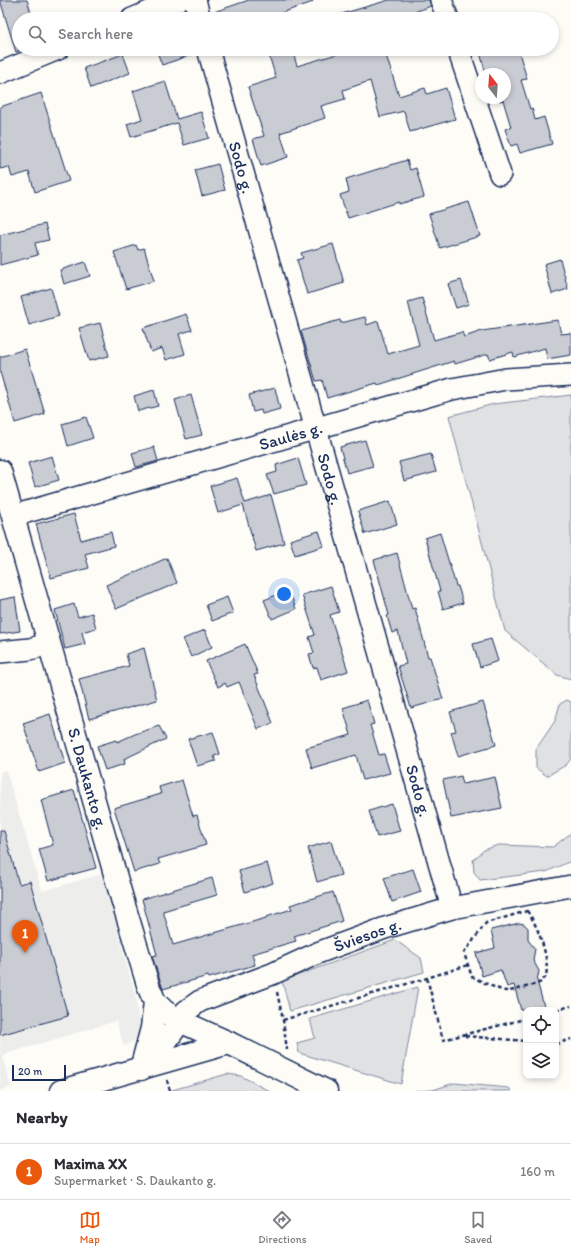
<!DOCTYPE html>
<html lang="en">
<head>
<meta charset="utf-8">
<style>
  :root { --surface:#fff; --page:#f2f2f3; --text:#2b2b33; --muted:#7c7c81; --line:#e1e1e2; --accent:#ea580c }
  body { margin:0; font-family:Itim,sans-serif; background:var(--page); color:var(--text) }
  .controls { position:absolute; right:12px; bottom:12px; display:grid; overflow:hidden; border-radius:8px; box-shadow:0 2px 6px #0003 }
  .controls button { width:36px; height:36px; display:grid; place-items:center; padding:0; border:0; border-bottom:1px solid var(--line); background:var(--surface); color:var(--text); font:20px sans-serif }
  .compass { position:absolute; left:475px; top:68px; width:36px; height:36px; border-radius:50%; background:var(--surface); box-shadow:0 2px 6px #0003; rotate:343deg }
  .scale { position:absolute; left:12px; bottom:10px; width:54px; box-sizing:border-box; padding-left:4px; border:2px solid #1b2f5e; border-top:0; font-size:11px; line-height:14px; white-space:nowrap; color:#1b2f5e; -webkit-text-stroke:3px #fdfcf7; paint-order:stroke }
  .you { position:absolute; left:284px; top:594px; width:14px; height:14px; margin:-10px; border:3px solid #fff; border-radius:50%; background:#1a73e8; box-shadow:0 0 0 6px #1a73e833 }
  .badge { display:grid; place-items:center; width:26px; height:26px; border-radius:50%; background:var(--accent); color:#fff; font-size:13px; font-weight:700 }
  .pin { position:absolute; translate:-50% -33px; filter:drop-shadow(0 1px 2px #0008) }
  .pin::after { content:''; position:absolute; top:21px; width:14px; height:12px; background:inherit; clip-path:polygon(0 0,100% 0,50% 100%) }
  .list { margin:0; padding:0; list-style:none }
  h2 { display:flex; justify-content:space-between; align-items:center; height:52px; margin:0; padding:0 16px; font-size:17px }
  h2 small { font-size:13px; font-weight:400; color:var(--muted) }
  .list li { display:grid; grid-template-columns:26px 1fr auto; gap:12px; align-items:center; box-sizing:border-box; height:56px; padding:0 16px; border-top:1px solid var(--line) }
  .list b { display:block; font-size:15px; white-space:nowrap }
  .list p { margin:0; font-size:13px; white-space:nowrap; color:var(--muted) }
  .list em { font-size:13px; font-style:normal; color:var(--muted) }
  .icon { flex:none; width:22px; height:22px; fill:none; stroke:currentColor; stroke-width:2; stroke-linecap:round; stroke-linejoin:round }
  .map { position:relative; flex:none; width:571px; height:1091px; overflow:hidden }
  .search { position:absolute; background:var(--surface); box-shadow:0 2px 6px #0003; left:12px; right:12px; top:12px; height:44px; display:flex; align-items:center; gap:10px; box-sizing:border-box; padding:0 14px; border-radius:22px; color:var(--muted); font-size:15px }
  .sheet { height:108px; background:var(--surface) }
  nav { display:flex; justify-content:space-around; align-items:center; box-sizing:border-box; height:56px; border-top:1px solid var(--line); background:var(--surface); font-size:11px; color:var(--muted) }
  nav a { display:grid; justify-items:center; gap:2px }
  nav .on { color:var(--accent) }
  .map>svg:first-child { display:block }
  .built { fill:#edeeec }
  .green { fill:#e0e1e3; stroke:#7e88a0 }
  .building { fill:#c9ccd3; stroke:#1b2f5e }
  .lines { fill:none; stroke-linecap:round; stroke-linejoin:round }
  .street-casing { stroke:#1b2f5e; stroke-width:24 }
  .secondary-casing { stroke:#1b2f5e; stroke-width:25 }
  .path { stroke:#1b2f5e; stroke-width:2.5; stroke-dasharray:4 3; stroke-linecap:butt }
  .street { stroke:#fdfcf7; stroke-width:21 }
  .secondary { stroke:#fdfcf7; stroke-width:22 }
  .labels { text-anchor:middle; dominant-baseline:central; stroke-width:3; stroke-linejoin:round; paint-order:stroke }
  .street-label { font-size:17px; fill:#1b2f5e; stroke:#fdfcf7 }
</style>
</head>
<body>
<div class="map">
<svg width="571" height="1091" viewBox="0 0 571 1091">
  <rect width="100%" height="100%" fill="#fdfcf7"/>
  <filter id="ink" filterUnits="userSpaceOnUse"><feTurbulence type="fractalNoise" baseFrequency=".025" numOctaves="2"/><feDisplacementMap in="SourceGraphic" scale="8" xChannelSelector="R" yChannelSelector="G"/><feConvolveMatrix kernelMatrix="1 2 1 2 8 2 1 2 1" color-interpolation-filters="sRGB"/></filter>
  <g filter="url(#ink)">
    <!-- built -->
    <path class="built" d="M6,770L42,891L102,874L136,998L140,1028L135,1040L124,1046L116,1021L2,1055L11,1087L0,1091V772Z"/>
    <!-- green -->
    <g class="green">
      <path d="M571,395V679L557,675L505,631L449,416L494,404Z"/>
      <path d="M567,700L571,702V759L566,765L547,776L536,768V749L555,721L560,704Z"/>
      <path d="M571,833V861L546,872L480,880L474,872L473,860L484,850L498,845L553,847Z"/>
      <path d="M395,940L421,958L424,972L290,1011L282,981Z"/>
      <path d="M418,987L401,1084L299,1053L297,1043L315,1038L310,1019Z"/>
      <path d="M227,1074L241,1076L269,1091H169Z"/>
      <path d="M454,1083L509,1088L512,1091H415L433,1090Z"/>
    </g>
    <!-- building -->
    <g class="building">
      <path d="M0,0H27L33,19H19V51L16,52Z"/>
      <path d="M249,0H312L313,2L264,19H212L211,13Z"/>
      <path d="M389,0H429L431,6L395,19H339L338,15Z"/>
      <path d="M156,49H196L197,53L162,65Z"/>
      <path d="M267,49H292L297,66L337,54V52L346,49H384L399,96L425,88L427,94L446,88L455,119L410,132L404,111L380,117L370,81L343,90L345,99L321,106L325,118L280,133L288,157L261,166L253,139L264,136L248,87L276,78Z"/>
      <path d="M479,49H518L527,79L521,80L530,109L532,108L535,120L544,117L552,144L520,153L517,144L511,146L505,129L511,127L503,100L500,101L499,98H505V74H486Z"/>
      <path d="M123,54L130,73L91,88L84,68Z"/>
      <path d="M165,81L177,119L201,112L209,138L184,145L177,123L131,137L127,124L142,119L133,91Z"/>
      <path d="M41,93L69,181L35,192L29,172L12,177L9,167L0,169V107Z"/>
      <path d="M407,160L410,170L416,168L424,197L399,204V202L348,218L340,195L349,192L346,179Z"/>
      <path d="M218,164L225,190L202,196L195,170Z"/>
      <path d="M469,202L480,236L440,248L429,214Z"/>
      <path d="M45,224L49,240L35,243L38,255L0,265V235Z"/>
      <path d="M333,244L344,283L307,294L297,260L303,258L301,253Z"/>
      <path d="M136,245L138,250L144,248L154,281L126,289L114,252Z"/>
      <path d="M560,259L568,289L552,294L544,264Z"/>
      <path d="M85,262L90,276L64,284L60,270Z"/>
      <path d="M461,280L469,304L456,308L448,284Z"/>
      <path d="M51,288L59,316L29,325L21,297Z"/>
      <path d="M422,298L434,340L462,332L464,337L482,331L558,320L561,334L571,333V355L547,359L545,348L514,357L513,352L490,359L488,354L455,364L454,361L378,385L377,383L327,398L322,380L316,381L301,331L340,320L341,323L365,317L367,325L378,321L388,354L419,345L408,302Z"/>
      <path d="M186,314L192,330L179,334L185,354L166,360L162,348L151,352L143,328Z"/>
      <path d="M100,323L109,356L89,361L79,328Z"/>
      <path d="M25,349L45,414L15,423L0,372V357Z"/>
      <path d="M275,388L280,409L262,414L261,410L253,412L249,395Z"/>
      <path d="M154,390L158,406L138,411L134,396Z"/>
      <path d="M191,395L202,435L186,439L175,400Z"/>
      <path d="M86,417L93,438L68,446L62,424Z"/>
      <path d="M365,440L373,466L347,473L340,447Z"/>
      <path d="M154,447L158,461L136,467L132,453Z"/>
      <path d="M431,454L436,472L404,481L399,462Z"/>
      <path d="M52,456L59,480L35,487L28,463Z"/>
      <path d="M298,458L306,485L274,494L267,475L277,472L276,465Z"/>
      <path d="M237,478L245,503L271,495L284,543L256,551L243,505L218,513L210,486Z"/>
      <path d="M390,501L397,524L365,534L358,511Z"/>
      <path d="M74,514L81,540L111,532L114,546L85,554L89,568L51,578L36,524Z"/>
      <path d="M319,531L324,546L295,555L290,540Z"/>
      <path d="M440,533L456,586H458L463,603L443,609L438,591H440L425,538Z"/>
      <path d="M397,553L412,609L415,608L428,657H430L443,699L411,708L398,666L406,664L398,631L392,633L387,616L389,615L374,560Z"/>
      <path d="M167,558L177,583L116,609L106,585Z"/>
      <path d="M331,586L339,612L330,615L348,671L321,680L317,667L313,668L309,654L314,653L309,637L315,635L302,595Z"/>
      <path d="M289,590L296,609L272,619L264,600Z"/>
      <path d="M15,597L20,631L0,634V600Z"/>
      <path d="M227,597L233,613L212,621L206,605Z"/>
      <path d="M74,604L78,617L92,613L96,628L82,632L85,644L65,649L55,610Z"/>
      <path d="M205,630L212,647L191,657L183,639Z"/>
      <path d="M491,639L498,661L480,667L473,644Z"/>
      <path d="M245,644L258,674L254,675L273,723L258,729L239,682L227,687L225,683L218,687L206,661Z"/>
      <path d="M144,648L157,700L89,719L79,679L129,666L126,654Z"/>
      <path d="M367,700L374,724L370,725L379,755L384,754L390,773L363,780L356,755L312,768L306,748L351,735L343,708Z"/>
      <path d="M483,702L496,745L458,756L451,732L456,731L450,712Z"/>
      <path d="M50,714L65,763L39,772L23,723Z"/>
      <path d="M159,726L166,739L124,759L125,764L105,770L97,746L116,740L117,742L135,734Z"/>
      <path d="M213,732L220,754L214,756L216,761L197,766L188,739Z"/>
      <path d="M461,776L463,784L495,777L502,808L451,818L443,780Z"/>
      <path d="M182,780L193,816L197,815L206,845L158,859L160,864L134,872L114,808L161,794L159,787Z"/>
      <path d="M74,790L96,868L48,881L39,849L53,845L41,800Z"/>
      <path d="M392,804L400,831L377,837L369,811Z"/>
      <path d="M0,831H4L19,884L30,881L68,1016L0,1035Z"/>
      <path d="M331,841L341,875L317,882L308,848Z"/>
      <path d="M267,863L273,883L245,892L239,871Z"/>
      <path d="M413,869L421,892L392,902L384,878Z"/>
      <path d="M212,878L217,895L163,911L173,945L266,918V917L292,909L290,905L333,892L342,921L294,936L296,941L252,954L255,965L209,978L208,976L163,989L152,956L157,955L142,899Z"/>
      <path d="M519,923L524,924L528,928V940L535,949L533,960L539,971L537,981L545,1010H521L514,985L507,987L501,970L482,976L476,953L495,948L491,930Z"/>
    </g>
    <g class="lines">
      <defs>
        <g id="street">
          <path d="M195,0L200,19"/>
          <path d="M441,0L448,19"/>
          <path d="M132,19L178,0"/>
          <path id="s1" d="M208,49L452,908"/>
          <path d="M458,49L500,174"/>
          <path d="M0,73L58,49"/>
          <path id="s2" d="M13,516L452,389L506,379L571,375"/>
          <path d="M0,652L30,649L49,644"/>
          <path id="s3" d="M180,1021L186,1011L200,1001L272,974L320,952L385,928L452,908L571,886"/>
        </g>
        <g id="secondary">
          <path id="s4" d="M0,471L123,902L149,988L155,1002L164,1011L180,1021L229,1043L326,1091"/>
          <path d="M142,1068L161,1048L180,1021"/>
          <path d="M141,1069L152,1028L155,1002"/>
          <path d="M61,1091L229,1043"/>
        </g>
      </defs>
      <!-- street casing -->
      <use href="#street" class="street-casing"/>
      <!-- secondary casing -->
      <use href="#secondary" class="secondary-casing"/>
      <!-- path -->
      <g class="path">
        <path d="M527,911C537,923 552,963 545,978C544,978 541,982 541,982C538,984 512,991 508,991C502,992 479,980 472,977L464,953L486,923Z"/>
        <path d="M427,978L443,1040L524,1019"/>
        <path d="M277,992L283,1020L287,1050"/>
        <path d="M556,1010L571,1006"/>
        <path d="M283,1020L427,978L468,965"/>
        <path d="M465,1036L526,1041"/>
        <path d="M556,1044L571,1039"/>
        <path d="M167,1080L170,1091"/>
      </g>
      <!-- street -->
      <use href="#street" class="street"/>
      <!-- secondary -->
      <use href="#secondary" class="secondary"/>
    </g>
  </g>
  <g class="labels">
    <!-- street labels -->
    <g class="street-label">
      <text stroke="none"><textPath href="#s1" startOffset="123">Sodo g.</textPath></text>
      <text stroke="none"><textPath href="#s2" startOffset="289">Saulės g.</textPath></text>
      <text stroke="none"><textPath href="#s1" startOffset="447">Sodo g.</textPath></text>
      <text stroke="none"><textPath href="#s4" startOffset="320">S. Daukanto g.</textPath></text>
      <text stroke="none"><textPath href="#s1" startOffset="771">Sodo g.</textPath></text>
      <text stroke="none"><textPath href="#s3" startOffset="209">Šviesos g.</textPath></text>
    </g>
  </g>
</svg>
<div class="controls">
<button><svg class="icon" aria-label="locate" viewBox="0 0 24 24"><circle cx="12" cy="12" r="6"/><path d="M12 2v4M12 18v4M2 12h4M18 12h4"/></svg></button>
<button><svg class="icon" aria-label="layers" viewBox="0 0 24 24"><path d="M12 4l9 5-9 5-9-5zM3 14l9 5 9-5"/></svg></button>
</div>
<svg class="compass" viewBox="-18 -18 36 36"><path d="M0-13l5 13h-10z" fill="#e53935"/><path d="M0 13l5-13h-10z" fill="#7c7c81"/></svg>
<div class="scale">20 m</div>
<div class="you"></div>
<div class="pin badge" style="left:25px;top:953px">1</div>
<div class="search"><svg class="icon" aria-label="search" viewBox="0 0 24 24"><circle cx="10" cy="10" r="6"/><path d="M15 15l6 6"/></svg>Search here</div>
</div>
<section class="sheet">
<h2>Nearby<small></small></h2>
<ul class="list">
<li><span class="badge">1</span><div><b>Maxima XX</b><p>Supermarket · S. Daukanto g.</p></div><em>160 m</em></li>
</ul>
</section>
<nav>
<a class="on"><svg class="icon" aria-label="map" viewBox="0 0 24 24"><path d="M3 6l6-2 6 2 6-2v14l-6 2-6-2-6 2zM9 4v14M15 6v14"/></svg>Map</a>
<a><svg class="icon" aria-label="directions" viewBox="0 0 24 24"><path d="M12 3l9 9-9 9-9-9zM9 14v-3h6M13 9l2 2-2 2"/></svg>Directions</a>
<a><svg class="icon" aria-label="saved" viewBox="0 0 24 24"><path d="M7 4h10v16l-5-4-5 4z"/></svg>Saved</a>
</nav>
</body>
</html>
